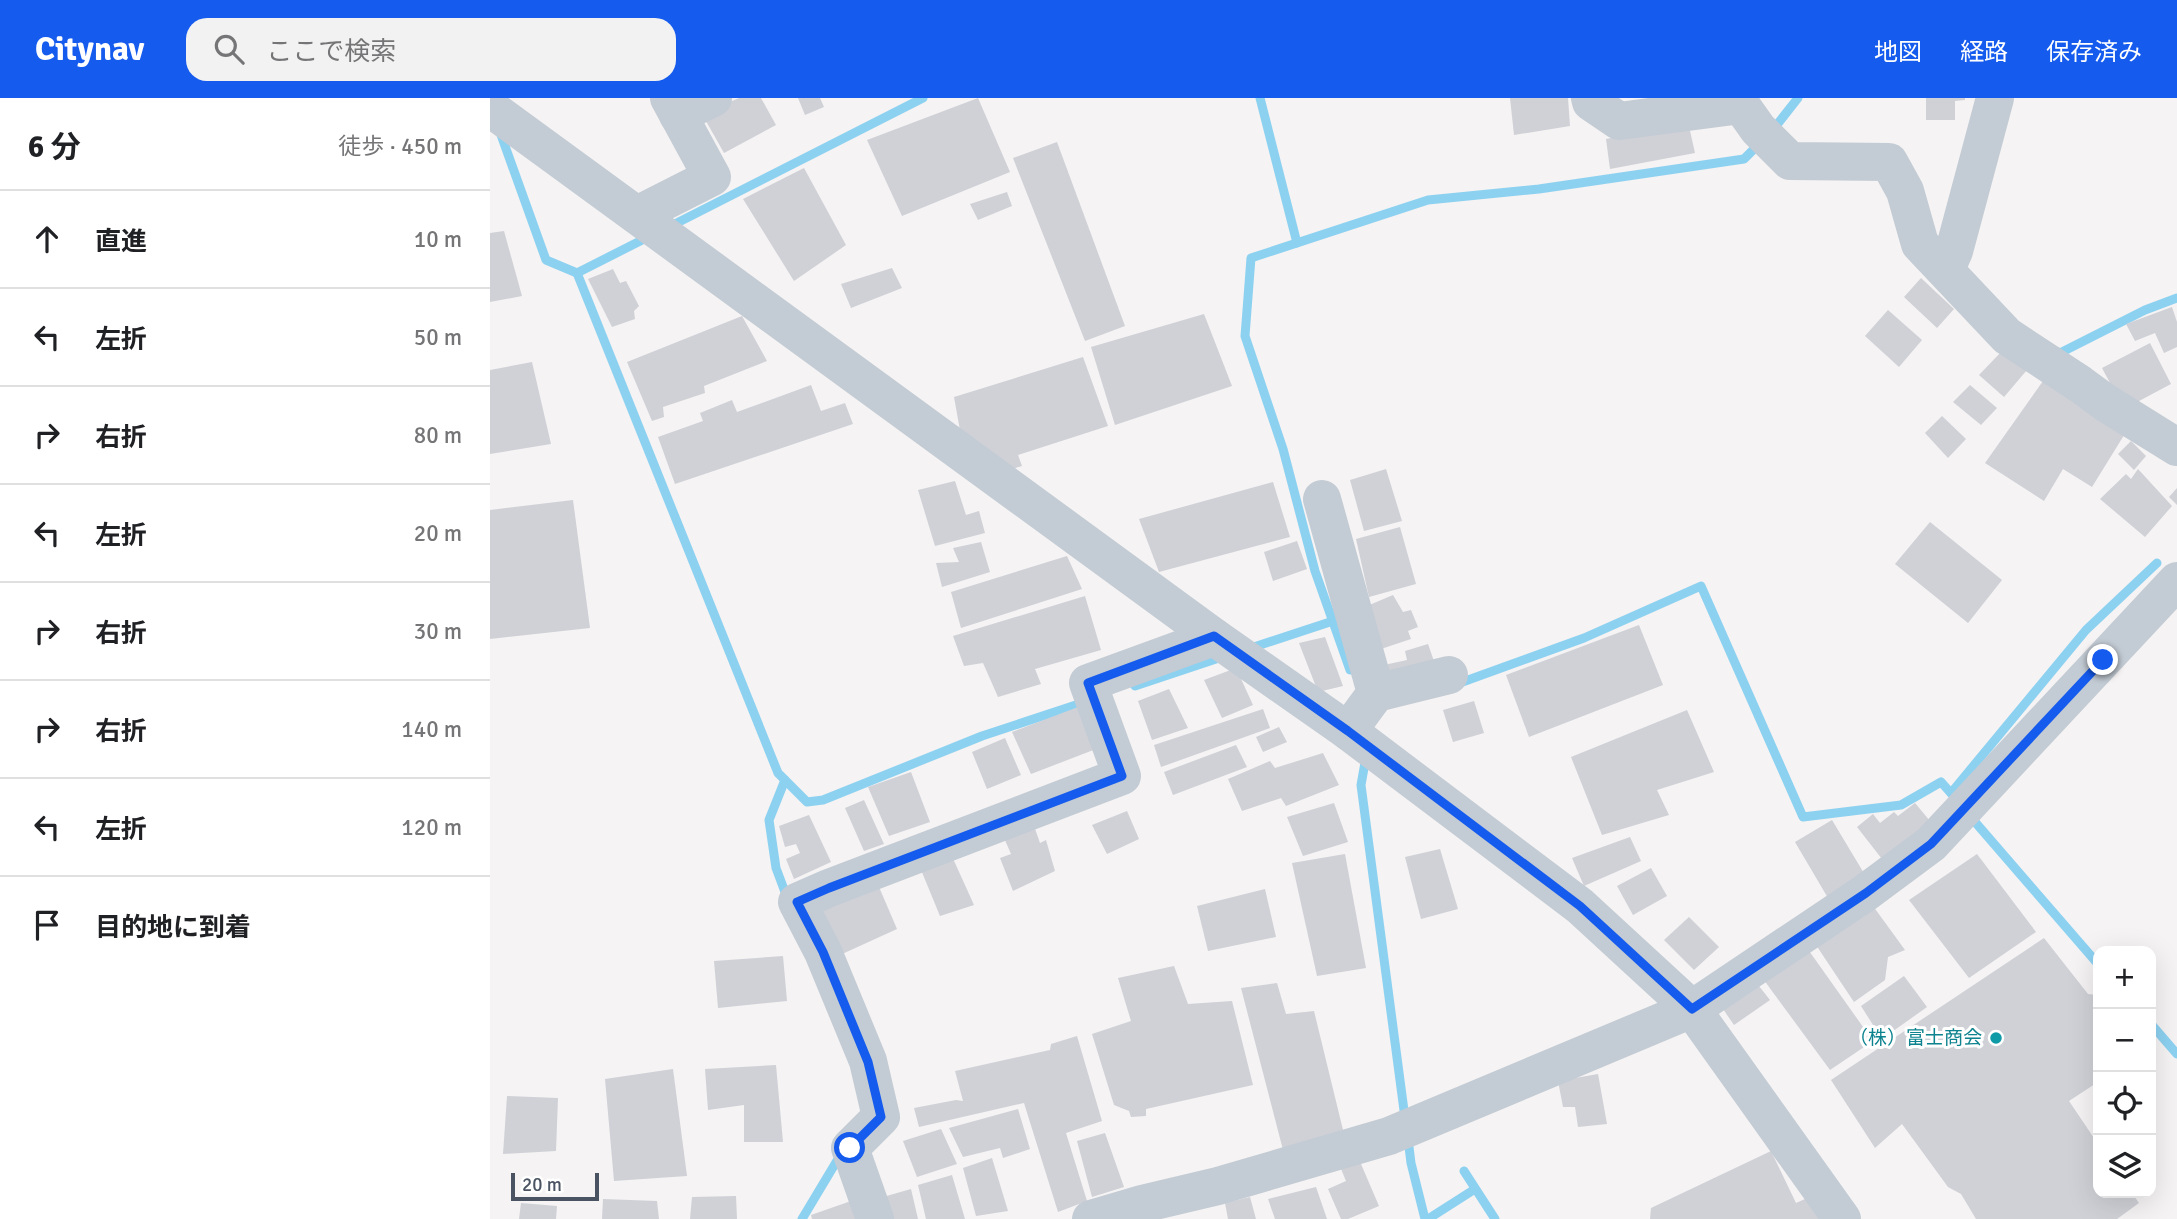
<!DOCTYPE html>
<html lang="ja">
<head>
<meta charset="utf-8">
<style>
  :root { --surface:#fff; --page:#f2f2f2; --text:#202124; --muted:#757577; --line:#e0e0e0; --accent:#145bee }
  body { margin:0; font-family:Signika,"Noto Sans JP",sans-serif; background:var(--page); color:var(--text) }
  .controls { position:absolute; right:21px; bottom:21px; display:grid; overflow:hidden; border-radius:14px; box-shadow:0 7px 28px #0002 }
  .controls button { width:63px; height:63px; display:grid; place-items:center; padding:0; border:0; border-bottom:2px solid var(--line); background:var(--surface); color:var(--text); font:35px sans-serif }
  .scale { position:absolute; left:21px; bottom:18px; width:88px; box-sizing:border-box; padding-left:7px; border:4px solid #495361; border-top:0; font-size:19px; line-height:24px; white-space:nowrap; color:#495361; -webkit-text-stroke:5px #fff; paint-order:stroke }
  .stop { position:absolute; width:21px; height:21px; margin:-16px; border:5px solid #145bee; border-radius:50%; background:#fff }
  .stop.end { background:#145bee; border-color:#fff; box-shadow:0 2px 7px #0008 }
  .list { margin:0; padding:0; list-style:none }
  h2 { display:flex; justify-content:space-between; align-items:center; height:91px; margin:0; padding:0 28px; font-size:30px }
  h2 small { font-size:23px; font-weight:400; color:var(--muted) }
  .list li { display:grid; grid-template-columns:46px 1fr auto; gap:21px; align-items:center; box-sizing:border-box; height:98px; padding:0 28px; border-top:2px solid var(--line) }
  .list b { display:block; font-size:26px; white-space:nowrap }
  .list em { font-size:23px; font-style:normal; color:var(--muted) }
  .icon { flex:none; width:38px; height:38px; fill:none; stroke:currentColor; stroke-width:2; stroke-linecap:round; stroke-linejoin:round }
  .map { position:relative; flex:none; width:1687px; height:1121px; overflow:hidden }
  header { display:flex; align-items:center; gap:42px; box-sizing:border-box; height:98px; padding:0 35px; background:var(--accent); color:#fff }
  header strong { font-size:33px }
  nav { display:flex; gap:38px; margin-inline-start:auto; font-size:24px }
  .search { width:490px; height:63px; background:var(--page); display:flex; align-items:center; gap:18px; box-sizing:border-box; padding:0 24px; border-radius:21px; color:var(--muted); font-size:26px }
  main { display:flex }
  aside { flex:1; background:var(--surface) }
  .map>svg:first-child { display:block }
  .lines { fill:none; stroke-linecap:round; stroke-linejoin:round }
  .stream { stroke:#8dd1f1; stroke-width:9 }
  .building { fill:#cfd1d7 }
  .minor { stroke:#c3cbd4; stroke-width:38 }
  .route { stroke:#145bee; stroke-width:9 }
  .culture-dot { fill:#0f9aa8; stroke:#fff; stroke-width:2.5 }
  .labels { text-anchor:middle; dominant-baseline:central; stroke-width:6; stroke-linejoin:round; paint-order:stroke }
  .culture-label { font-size:19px; fill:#0d838f; stroke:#fff; text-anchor:end }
</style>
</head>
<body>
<header>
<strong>Citynav</strong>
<div class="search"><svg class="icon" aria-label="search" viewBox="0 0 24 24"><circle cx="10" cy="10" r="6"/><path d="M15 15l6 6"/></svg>ここで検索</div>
<nav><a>地図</a><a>経路</a><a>保存済み</a></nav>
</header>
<main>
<aside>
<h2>6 分<small>徒歩 · 450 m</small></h2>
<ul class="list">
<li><svg class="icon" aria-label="ahead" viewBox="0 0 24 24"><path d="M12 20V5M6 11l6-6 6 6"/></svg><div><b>直進</b></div><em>10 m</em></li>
<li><svg class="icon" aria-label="left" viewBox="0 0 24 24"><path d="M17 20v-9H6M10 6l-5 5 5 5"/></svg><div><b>左折</b></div><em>50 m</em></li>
<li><svg class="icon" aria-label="right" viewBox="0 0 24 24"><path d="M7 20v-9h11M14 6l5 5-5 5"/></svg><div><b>右折</b></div><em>80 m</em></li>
<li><svg class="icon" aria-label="left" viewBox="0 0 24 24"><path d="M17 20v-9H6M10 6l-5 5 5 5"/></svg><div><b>左折</b></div><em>20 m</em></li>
<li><svg class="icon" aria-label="right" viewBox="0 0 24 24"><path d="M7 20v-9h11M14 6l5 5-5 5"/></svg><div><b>右折</b></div><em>30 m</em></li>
<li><svg class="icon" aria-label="right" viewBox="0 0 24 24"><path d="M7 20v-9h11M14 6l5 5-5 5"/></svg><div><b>右折</b></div><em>140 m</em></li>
<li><svg class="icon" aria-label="left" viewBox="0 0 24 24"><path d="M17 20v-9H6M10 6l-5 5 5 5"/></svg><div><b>左折</b></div><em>120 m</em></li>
<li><svg class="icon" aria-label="arrive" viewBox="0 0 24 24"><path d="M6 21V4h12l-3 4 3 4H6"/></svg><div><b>目的地に到着</b></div></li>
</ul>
</aside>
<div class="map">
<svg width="1687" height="1121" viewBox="0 0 1687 1121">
  <rect width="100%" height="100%" fill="#f5f3f3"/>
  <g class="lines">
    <!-- stream -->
    <g class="stream">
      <path d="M770,0L807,145"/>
      <path d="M1282,33L1308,0"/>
      <path d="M10,34L56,162L87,175L160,138"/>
      <path d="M179,129L433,0"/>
      <path d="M87,175L288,675L317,704L333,702L492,638L595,604"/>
      <path d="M1566,253L1570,255L1655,212L1687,200"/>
      <path d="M758,551L843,523"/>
      <path d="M860,572L825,473L793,351L755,238L761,160L938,102L1049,91L1254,61L1270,45"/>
      <path d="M967,586L1094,540L1211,488L1313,719L1411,707L1451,684L1468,703"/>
      <path d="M645,588L735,558"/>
      <path d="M876,659L871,687L915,1020"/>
      <path d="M295,682L279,722L286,770L298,802"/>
      <path d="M1461,695L1596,532L1667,465"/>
      <path d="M1479,717L1608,866"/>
      <path d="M1661,926L1687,956"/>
      <path d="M918,1041L921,1065L935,1121"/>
      <path d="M974,1073L1005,1121"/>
      <path d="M312,1121L351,1056"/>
      <path d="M938,1121L985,1091"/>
    </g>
  </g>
  <!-- building -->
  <g class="building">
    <path d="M249,0H271L286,27L234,55L212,16Z"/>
    <path d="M308,0H330L334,9L315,17Z"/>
    <path d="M488,0L520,74L412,118L377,42Z"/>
    <path d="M1020,0H1078L1080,28L1024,37Z"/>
    <path d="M1436,0H1475V2L1465,3V22H1436Z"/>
    <path d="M1198,24L1205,55L1120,71L1116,41Z"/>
    <path d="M567,44L635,228L595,243L523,60Z"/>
    <path d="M314,70L356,147L304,183L253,101Z"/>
    <path d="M517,94L522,108L488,122L480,106Z"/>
    <path d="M14,133L32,198L0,204V135Z"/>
    <path d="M402,170L412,190L361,210L351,186Z"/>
    <path d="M123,171L130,185L136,183L149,208L144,213L145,221L122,229L98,181Z"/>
    <path d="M1431,180L1464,211L1447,230L1414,199Z"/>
    <path d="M1682,209L1687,224V249L1674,255L1665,235L1645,243L1636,226Z"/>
    <path d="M1398,212L1432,242L1409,269L1375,238Z"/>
    <path d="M714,216L742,288L625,327L601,249Z"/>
    <path d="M252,218L277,263L214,288L215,295L173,309L174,319L162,323L137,264Z"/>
    <path d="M1660,245L1681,286L1634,311L1612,270Z"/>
    <path d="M1514,251L1537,272L1514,299L1489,277Z"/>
    <path d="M593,259L618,328L528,357L532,368L519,372L471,338L464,299Z"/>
    <path d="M42,264L61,346L0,356V272Z"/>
    <path d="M1553,283L1636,334L1602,389L1573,371L1554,403L1495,365Z"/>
    <path d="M321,287L331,313L355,305L363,326L185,386L168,339L213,323L210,315L242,302L247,314Z"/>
    <path d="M1480,287L1507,310L1491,327L1463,304Z"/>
    <path d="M1452,318L1476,341L1458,360L1435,335Z"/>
    <path d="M1641,343L1656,358L1644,372L1628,356Z"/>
    <path d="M896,371L912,423L874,433L860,382Z"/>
    <path d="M1648,371L1682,408L1655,439L1610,401L1636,376L1641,381Z"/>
    <path d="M465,383L476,417L489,413L495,435L445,448L428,392Z"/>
    <path d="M783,384L800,439L669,474L649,421Z"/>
    <path d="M1687,390V407L1679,399Z"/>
    <path d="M83,402L100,530L0,541V412Z"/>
    <path d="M1440,424L1512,482L1478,525L1405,466Z"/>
    <path d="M910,429L926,486L879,499L866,441Z"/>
    <path d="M807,443L817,471L783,483L774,454Z"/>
    <path d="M491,444L500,474L452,489L446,465L469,464L463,450Z"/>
    <path d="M577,458L592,491L471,530L461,494Z"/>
    <path d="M903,497L913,514L921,512L928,529L918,533L921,541L885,553L877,508Z"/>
    <path d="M595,498L611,552L545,571L551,586L508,599L493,565L474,568L463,538Z"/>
    <path d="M1149,527L1173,587L1039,639L1016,577Z"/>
    <path d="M835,539L853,588L828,594L809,545Z"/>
    <path d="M938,546L946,569L900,586L894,567L917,562L915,553Z"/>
    <path d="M746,570L763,607L732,620L714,582Z"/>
    <path d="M679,591L698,630L662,642L648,603Z"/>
    <path d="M984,603L994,635L963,644L953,612Z"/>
    <path d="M588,609L606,651L541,676L522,634Z"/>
    <path d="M773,611L780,630L671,669L664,647Z"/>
    <path d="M1197,612L1224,674L1167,692L1179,717L1112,737L1081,659Z"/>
    <path d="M789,629L797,644L773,654L766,639Z"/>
    <path d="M515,640L531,677L497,691L482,654Z"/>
    <path d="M746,647L757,669L683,697L674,674Z"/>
    <path d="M833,655L849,687L796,708L791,700L752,713L738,681L780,663L785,670Z"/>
    <path d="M421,674L440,724L399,738L378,689Z"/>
    <path d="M374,702L394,746L374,753L355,710Z"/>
    <path d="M844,705L858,744L813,758L797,719Z"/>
    <path d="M1425,705L1440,723L1392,761L1367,729L1383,716L1390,725L1404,714L1408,718Z"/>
    <path d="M637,713L649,741L617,756L602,727Z"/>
    <path d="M319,717L341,764L304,781L296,761L310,755L306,746L295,749L289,728Z"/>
    <path d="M542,722L550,745L556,742L565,773L523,793L510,760L521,756L511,733Z"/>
    <path d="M1342,722L1375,777L1338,800L1305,744Z"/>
    <path d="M1140,739L1151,763L1094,788L1082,760Z"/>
    <path d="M950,751L968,811L931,821L915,759Z"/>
    <path d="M460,754L484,807L450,818L429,767Z"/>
    <path d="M855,756L876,870L827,878L802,765Z"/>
    <path d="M1487,756L1546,834L1479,880L1419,802Z"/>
    <path d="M1161,770L1177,798L1143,817L1127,788Z"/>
    <path d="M389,789L407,831L350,857L330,811Z"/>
    <path d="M775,791L786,839L718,853L707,808Z"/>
    <path d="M1383,808L1415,852L1398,859L1395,882L1364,904L1322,841Z"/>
    <path d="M1199,819L1229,849L1204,872L1174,842Z"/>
    <path d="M1554,840L1598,896L1608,897V984L1579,1003L1608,1046V1095H1642L1649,1105L1627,1121H1486L1471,1096L1458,1089L1412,1026L1385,1050L1341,982Z"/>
    <path d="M1317,850L1383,943L1340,972L1271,878Z"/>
    <path d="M293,858L297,903L228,910L224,863Z"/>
    <path d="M684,868L698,906L742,903L763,987L656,1011V1018L641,1019L639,1013L624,1007L602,936L641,923L628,880Z"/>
    <path d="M1414,878L1437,909L1392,941L1371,908Z"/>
    <path d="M1265,883L1280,902L1244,927L1231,908Z"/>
    <path d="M787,885L796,916L824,913L853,1032L793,1052L751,890Z"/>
    <path d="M587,938L612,1023L576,1035L597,1103L568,1114L534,1005L429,1029L424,1010L466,1002L473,1003L465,973L560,952L561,946Z"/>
    <path d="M286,967L293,1044H254V1007L218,1012L215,971Z"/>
    <path d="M183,971L197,1078L124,1083L115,981Z"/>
    <path d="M1108,976L1117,1026L1088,1029L1085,1009H1073L1068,983Z"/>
    <path d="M17,998L68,1000L66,1053L13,1056Z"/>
    <path d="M528,1011L540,1051L513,1060L510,1050L473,1059L459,1030Z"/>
    <path d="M451,1031L467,1066L427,1079L413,1043Z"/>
    <path d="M615,1035L634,1089L602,1099L587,1043Z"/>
    <path d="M1281,1053L1306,1105L1324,1097L1343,1121H1160L1161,1110Z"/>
    <path d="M868,1059L889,1108L858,1121H851L838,1091L856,1083L849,1066Z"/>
    <path d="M502,1060L518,1113L486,1118L473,1070Z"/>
    <path d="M462,1077L475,1121H436L428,1087Z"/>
    <path d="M826,1089L837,1121H785L778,1101Z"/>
    <path d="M421,1091L428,1121H400L393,1099Z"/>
    <path d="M246,1098L247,1121H200L202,1099Z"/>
    <path d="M760,1099L766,1121H738L735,1105Z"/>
    <path d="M113,1101L167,1103L169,1121H112Z"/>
    <path d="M361,1103L368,1121H322L321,1117Z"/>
    <path d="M31,1105L67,1108L66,1121H29Z"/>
  </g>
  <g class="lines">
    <!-- minor -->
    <g class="minor">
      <path d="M1100,0L1101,4L1129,23L1251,7L1268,31L1300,63L1399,64L1415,93L1430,146L1517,238L1590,286L1616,305L1687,349"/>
      <path d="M0,10L724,539L858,633L1090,808L1202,911L1352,1121"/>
      <path d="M188,17L223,0"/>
      <path d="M147,117L222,79L179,0"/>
      <path d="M1456,171L1464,153L1505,0"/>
      <path d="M832,401L886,595L858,633"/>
      <path d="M886,595L959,577"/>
      <path d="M385,1121L360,1050L391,1019L378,963L333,854L307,804L339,790L632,678L598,585L724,539"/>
      <path d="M601,1121L652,1106L728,1088L899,1038L1202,911L1375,795L1441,746L1687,483"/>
    </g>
  </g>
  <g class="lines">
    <!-- route -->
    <path class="route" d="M360,1050L391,1019L378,964L333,854L307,804L339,790L632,678L598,585L724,538L858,633L1090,808L1202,911L1376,795L1441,746L1613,562"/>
  </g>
  <!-- markers -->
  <circle class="culture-dot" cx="1506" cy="940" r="7"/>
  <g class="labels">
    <!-- culture labels -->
    <g class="culture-label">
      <text x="1492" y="940">（株）富士商会</text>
    </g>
  </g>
</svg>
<div class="controls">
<button>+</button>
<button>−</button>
<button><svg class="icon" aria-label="locate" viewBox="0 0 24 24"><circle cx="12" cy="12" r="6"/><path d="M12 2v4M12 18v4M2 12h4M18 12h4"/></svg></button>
<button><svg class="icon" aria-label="layers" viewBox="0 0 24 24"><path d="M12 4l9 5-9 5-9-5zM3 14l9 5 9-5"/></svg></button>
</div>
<div class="scale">20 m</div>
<div class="stop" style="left:360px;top:1050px"></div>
<div class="stop end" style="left:1613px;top:562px"></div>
</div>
</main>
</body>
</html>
